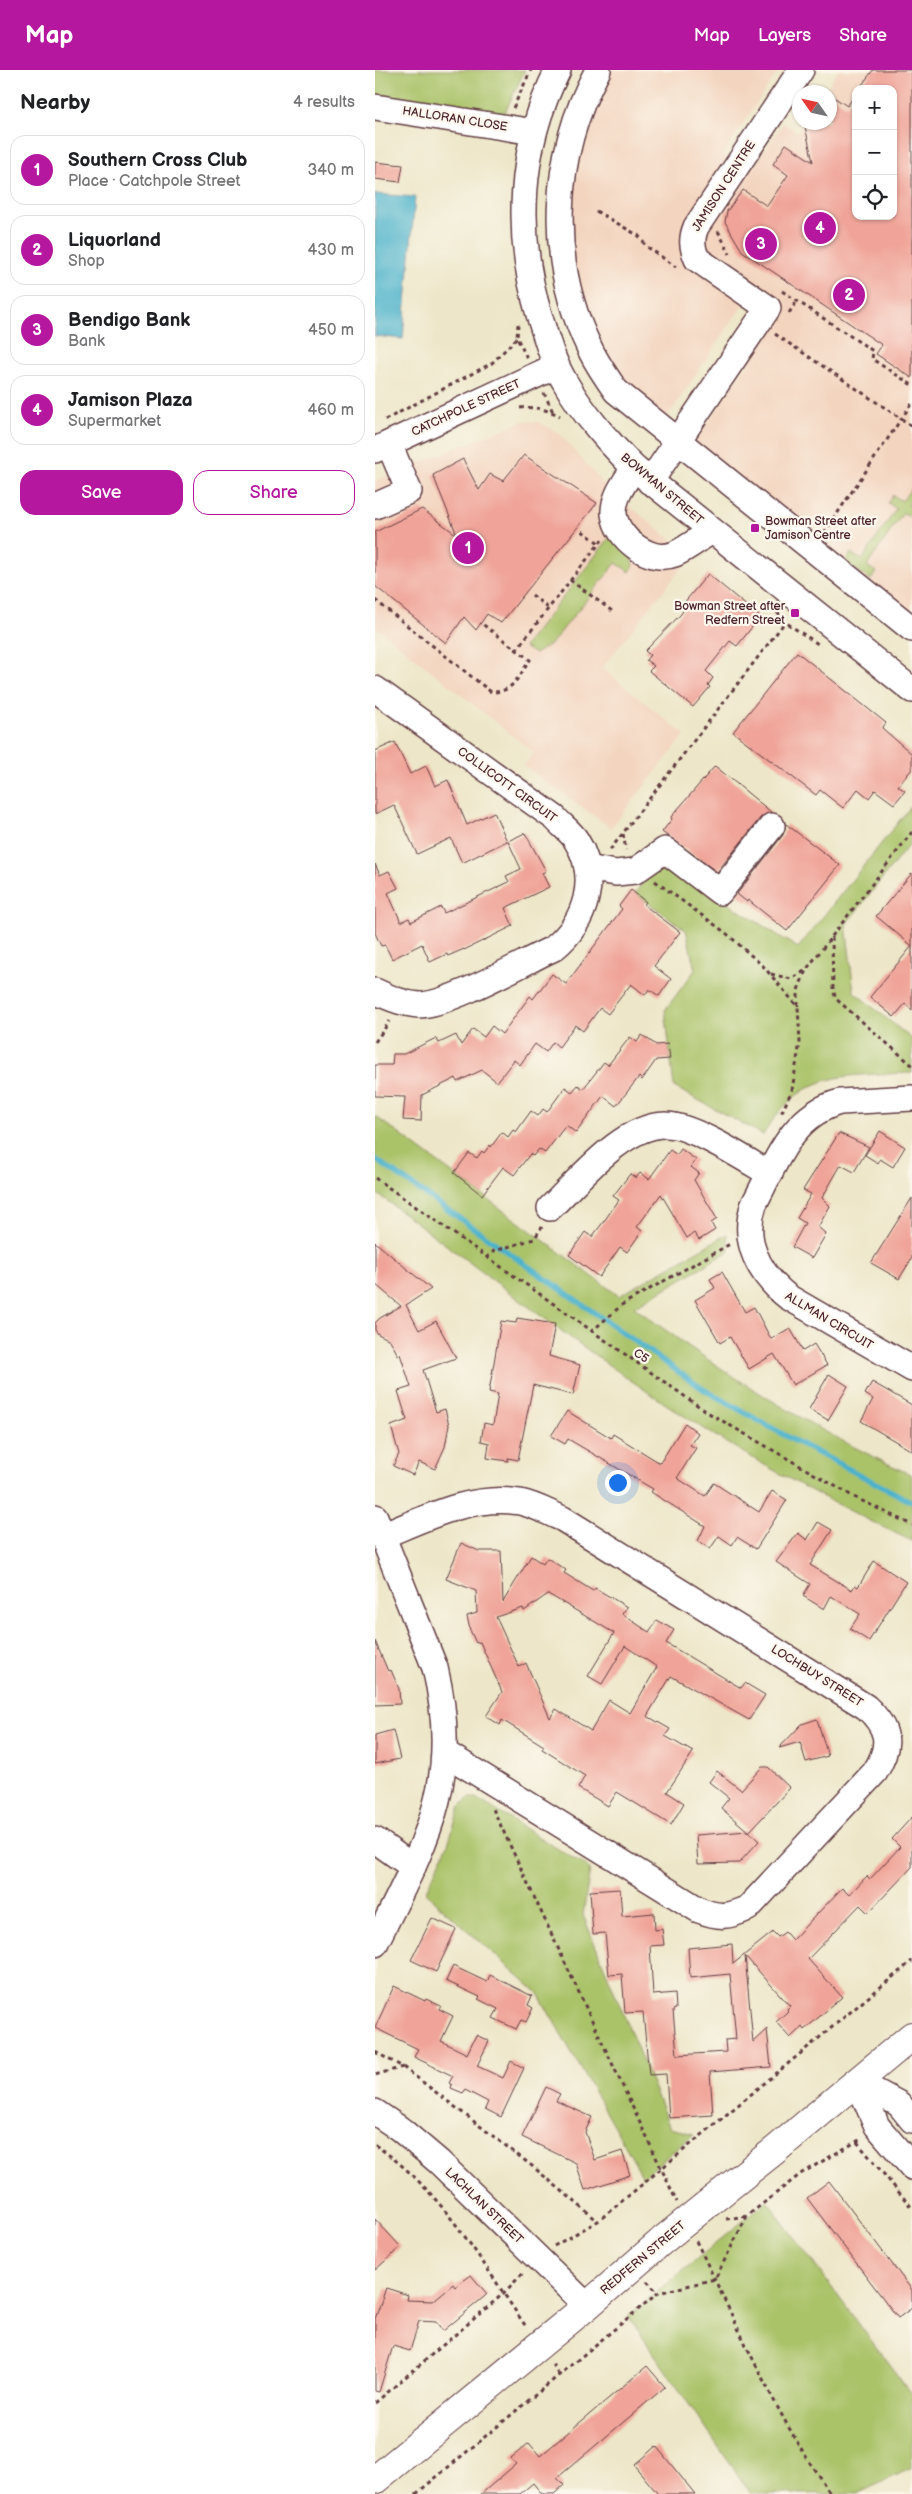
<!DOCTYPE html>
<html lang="en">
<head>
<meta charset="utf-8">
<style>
  :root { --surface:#fff; --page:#f2f2f2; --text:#202124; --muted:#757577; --line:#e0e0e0; --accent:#b5179e }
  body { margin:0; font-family:"Balsamiq Sans",sans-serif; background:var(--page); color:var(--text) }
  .controls { position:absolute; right:15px; top:15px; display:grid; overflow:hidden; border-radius:10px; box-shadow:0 1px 4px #0004 }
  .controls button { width:45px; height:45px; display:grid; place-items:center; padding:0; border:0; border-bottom:1px solid var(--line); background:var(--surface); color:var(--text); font:25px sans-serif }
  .compass { position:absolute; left:417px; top:15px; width:45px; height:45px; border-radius:50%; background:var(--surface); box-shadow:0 1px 4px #0004; rotate:304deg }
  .you { position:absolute; left:242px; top:1412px; width:18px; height:18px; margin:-12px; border:4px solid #fff; border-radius:50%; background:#1a73e8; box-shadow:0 0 0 8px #1a73e833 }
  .badge { display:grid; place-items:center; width:32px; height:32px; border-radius:50%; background:var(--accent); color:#fff; font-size:16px; font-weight:700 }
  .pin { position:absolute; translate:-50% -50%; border:2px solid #fff; box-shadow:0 1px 5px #0006 }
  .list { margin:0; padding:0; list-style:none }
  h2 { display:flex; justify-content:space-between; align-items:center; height:65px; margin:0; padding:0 20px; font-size:21px }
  h2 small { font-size:16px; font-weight:400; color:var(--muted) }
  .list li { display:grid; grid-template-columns:32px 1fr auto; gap:15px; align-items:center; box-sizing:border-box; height:70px; margin:0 10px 10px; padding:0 10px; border:1px solid var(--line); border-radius:15px }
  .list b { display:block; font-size:19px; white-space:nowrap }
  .list p { margin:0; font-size:16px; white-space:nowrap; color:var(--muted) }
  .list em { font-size:16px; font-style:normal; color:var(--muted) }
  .actions { display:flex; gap:10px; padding:15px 20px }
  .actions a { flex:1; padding:11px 0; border:1px solid var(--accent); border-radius:15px; text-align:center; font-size:18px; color:var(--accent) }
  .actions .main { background:var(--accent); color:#fff }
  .icon { flex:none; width:28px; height:28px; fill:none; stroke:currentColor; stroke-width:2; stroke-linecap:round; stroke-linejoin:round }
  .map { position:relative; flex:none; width:537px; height:2424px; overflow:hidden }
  header { display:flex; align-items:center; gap:30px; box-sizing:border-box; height:70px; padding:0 25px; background:var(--accent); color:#fff }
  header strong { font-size:24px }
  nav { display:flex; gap:28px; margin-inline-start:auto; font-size:18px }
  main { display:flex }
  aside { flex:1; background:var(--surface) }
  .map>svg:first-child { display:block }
  .built { fill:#f3d4be; fill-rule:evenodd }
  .green { fill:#aac369; stroke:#7a714a }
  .water { fill:#4cb2cb; stroke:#4b687b }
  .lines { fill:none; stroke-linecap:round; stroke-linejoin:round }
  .stream { stroke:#4cb2cb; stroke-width:5.5 }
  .building { fill:#f0a499; fill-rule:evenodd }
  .minor-casing { stroke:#623d43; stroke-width:28 }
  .major-casing { stroke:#623d43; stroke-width:30 }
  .path { stroke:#623d43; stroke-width:3; stroke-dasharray:4 4; stroke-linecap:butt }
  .minor { stroke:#fff; stroke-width:25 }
  .major { stroke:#fff; stroke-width:28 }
  .major-bridge-casing { stroke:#623d43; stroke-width:30; stroke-linecap:butt }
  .major-bridge { stroke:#fff; stroke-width:28 }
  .poi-dot { fill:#b5179e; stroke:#fbf7ec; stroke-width:2 }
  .labels { text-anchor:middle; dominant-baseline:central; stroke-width:4.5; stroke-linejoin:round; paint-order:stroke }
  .street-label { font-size:12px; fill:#4a1f2b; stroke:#fbf7ec }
  .poi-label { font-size:12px; fill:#4a1f2b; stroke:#fbf7ec; text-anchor:start }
</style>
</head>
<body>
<header>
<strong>Map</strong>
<nav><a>Map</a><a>Layers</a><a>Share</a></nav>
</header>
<main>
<aside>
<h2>Nearby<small>4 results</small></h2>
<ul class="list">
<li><span class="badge">1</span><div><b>Southern Cross Club</b><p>Place · Catchpole Street</p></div><em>340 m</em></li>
<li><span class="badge">2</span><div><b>Liquorland</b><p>Shop</p></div><em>430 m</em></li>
<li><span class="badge">3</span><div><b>Bendigo Bank</b><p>Bank</p></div><em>450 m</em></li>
<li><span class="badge">4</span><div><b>Jamison Plaza</b><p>Supermarket</p></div><em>460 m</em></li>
</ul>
<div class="actions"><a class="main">Save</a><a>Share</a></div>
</aside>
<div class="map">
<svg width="537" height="2424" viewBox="0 0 537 2424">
  <rect width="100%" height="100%" fill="#fbf7ec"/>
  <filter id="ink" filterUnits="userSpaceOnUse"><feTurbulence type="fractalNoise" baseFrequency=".02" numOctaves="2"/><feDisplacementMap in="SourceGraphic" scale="10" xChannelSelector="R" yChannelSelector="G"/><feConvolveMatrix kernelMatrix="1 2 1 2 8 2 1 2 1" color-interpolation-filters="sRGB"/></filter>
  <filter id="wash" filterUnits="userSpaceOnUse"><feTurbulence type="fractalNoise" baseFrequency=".0096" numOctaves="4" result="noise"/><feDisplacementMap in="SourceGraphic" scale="20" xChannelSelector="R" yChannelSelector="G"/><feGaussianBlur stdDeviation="1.12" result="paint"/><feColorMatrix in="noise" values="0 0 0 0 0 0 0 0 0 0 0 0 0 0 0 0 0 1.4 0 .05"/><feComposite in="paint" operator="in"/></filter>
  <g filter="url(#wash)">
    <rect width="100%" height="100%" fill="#ede6c8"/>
    <!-- built -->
    <g class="built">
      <path d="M220,0H404L347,85L374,103L408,53L422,62L428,53L454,52V22H449L464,0H537V554L306,392L408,242L378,220L286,356L251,338L186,193L214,10ZM481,19H518V146H481Z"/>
      <path d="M148,351L163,352L183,362L231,417L316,486L227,598L310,665L236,758L149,696L159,683L0,556V411Z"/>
    </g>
    <!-- green -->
    <g class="green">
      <path d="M0,0H150L129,44L0,25Z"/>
      <path d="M537,417V429L533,435L537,437V447L528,443L492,496L501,502L496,510L470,492L476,483L487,490L521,439L513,433L518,425L527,431Z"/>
      <path d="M235,467L257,489L258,497L255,502L241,493L177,573L160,584L149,577Z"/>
      <path d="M537,735V771L471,854L479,922L537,969V1003C468,1006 428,999 388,1065L299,1017L290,940L320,900L311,860L260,823L285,790L423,878Z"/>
      <path d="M0,1046L244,1226L352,1164L354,1181L259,1237C345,1301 439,1361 537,1405V1471C471,1440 406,1406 344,1368C225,1295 112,1204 0,1122Z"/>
      <path d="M94,1728H101L215,1799L208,1845L295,2058L319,2064L268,2107L162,1922L50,1823L73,1774L85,1736Z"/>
      <path d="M392,2131L537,2325V2398L482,2424H376L253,2246Z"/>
    </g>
    <!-- water -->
    <path class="water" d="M0,124L40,127L28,269L0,266Z"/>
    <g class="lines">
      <!-- stream -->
      <path class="stream" d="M0,1089L328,1319L418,1370L537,1432"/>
    </g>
    <g id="blocks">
      <!-- building -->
      <g class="building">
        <path d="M498,0H537V308L501,284L507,275L367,181L350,152L352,141L368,120L392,136L413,105L398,94L411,74L438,92L429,52H454V24L472,36L481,24V146H518V19H484Z"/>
        <path d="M0,92L28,95L25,112L0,109Z"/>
        <path d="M149,385L222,433L126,553L112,544L101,560L89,547L71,573L0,516V462L47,439L82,465L58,405L88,389L104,420L115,404L128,411Z"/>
        <path d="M333,504L385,547L362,576L355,571L331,601L338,608L333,615L335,617L318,637L274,601L279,596L271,590L275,585L270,581L306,544L311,536L308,534Z"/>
        <path d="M422,582L511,653L507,658L537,684V699L523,716L530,721L519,734L500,720L494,728L483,719L468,738L445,720L441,725L358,662Z"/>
        <path d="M20,672L35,704L51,696L60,716L73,710L92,755L119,742L132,771L87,793L76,768L42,784L19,735L0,744V681Z"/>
        <path d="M340,696L396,742L386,747L342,802L287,762L297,749L296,747Z"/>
        <path d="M411,754L465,795L412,861L373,830L372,832L362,824L408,765Z"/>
        <path d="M150,763L171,801L167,803L174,817L130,838L138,856L89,880V879L73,886L72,884L55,892L47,874L17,889L10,875L6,876L0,863V794L5,805L14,801L23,818L13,823L26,852L34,848L36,852L66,837L69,843L134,812L131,806L146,799L133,771Z"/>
        <path d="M537,803V940L530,934L519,947L495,927L537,876L501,846Z"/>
        <path d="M256,820L271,832L269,835L305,862L279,896L296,909L284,926L274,919L270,925L256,914L233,944L225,938L208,961L200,955L184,977L178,972L171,982L160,974L145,995L139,990L122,1012L107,1000L82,1012L81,1008L47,1025L46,1051L28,1050L30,1027L0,1026V995H17L18,984H29L61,968L64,973L81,965L86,975L98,959L109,967L117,956L127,964L155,926L158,929L177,904L191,914L247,839L244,836Z"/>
        <path d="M267,965L281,975L293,974L295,989L281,990L267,1010L264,1007L241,1036L228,1026L201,1063L191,1055L170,1083L164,1079L158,1086L155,1084L139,1105L128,1097L107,1125L79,1103L94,1083L102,1088L107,1081L109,1083L115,1075L116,1077L127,1062L133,1067L138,1060L141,1062L156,1041L163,1046L168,1039L172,1042L190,1017L197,1022L203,1015L208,1019L229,992L233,995L255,967L262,972Z"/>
        <path d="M505,1061L530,1077L518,1097L505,1089L503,1093L490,1085Z"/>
        <path d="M464,1063L494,1077L479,1102L466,1095L447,1128L455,1136L443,1157L451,1164L437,1188L417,1177L430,1153L422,1148L436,1124L428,1120Z"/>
        <path d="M306,1079L321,1090L316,1097L324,1103L319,1110L342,1149L336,1153L340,1160L324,1170L319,1163L312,1168L286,1124L262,1157L267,1161L252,1182L245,1177L224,1207L194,1185L210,1162L217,1167L229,1151L244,1130L238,1126L255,1104L261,1108L265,1103L274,1109L295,1080L302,1085Z"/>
        <path d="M537,1128V1188L524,1209L496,1193Z"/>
        <path d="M0,1172L56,1219L31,1235L44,1260L61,1251L81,1288L48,1300L61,1342L70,1339L74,1355L70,1377L60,1399L44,1392L38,1405L18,1396L24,1384L16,1356L32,1350L23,1321L36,1317L25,1284L23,1285L15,1270L3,1264L0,1260V1253L5,1248L26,1236L0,1214Z"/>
        <path d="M347,1202L370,1242L379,1237L396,1269L415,1258L428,1281L439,1274L452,1295L418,1315L399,1284L374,1299L355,1267L345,1273L320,1230L340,1218L335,1209Z"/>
        <path d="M142,1248L180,1254L174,1286L205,1295L198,1325L158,1315L143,1390L133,1388V1391L112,1388L114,1373L106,1371L109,1353L118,1355L123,1324L114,1322L126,1251L141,1253Z"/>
        <path d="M454,1304L473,1316L453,1350L434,1339Z"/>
        <path d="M497,1312L537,1335V1381L486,1351L498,1329L490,1324Z"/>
        <path d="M192,1341L236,1368L238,1364L285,1393L310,1353L323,1363L315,1375L321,1378L302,1408L330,1426L339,1413L384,1442L397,1421L412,1430L381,1479L362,1467L357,1475L344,1466L335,1479L323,1471L330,1456L276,1422L278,1419L193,1369L190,1374L176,1366Z"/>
        <path d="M443,1452L457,1460L435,1495L477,1520L480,1515L483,1517L499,1491L531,1512L494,1571L475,1559L485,1544L456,1526L449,1539L428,1526L435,1514L401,1492L423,1463L432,1470Z"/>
        <path d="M86,1473L104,1481H126L128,1532L156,1486L168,1494L172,1488L191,1500L189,1503L218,1521L220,1518L252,1537L247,1544L274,1562L282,1550L299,1560L291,1573L366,1618L370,1613L390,1625L374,1650L296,1606L272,1646L295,1659L290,1666L318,1682L292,1722L309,1733L296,1755L242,1722L233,1736L203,1718L210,1706L167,1679L169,1676L127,1650L125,1655L111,1646L127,1622L105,1572L101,1573L95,1560L92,1546L102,1543L101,1521L71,1509ZM173,1524L239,1563L213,1606L227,1614L250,1576L282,1597L255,1643L234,1630L216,1661L181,1639L175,1648L151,1593L144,1597L121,1547L148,1538L149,1541Z"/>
        <path d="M0,1571L13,1601L16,1600L24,1619L25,1634L0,1635Z"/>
        <path d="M442,1649L453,1686L431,1692L425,1672L404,1678L427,1654Z"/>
        <path d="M18,1660L25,1689L0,1694V1665Z"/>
        <path d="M387,1697H393L415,1718L374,1762L346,1738L354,1728L334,1712L342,1701L366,1720Z"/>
        <path d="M537,1747V1797L493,1843L485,1835L433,1889L467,1927L429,1960L427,1957L415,1968L401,1952L413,1941L412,1939L415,1936L370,1886L378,1972L392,1959L396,1997L335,2002L338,2045L294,2048L291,2004L274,2005L268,1942L250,1943L247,1904L234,1905L230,1863L218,1864L215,1821L245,1819L247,1846L279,1843L280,1860L287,1859L289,1875L275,1876L278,1925L300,1923L301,1939L298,1940L302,1985L351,1982L350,1970L361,1969L355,1904L315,1908L313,1878L357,1874L358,1894L398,1862L403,1867L410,1862L417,1870L467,1818L474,1825L492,1806L495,1809L525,1777L517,1769Z"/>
        <path d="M373,1761L384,1771L364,1793L323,1794L321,1765Z"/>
        <path d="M57,1848L81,1859L61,1902L36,1890Z"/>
        <path d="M78,1896L112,1912L115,1905L157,1926L153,1935L158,1938L151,1952L146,1950L141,1959L118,1948L123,1939L103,1929L105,1927L71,1911Z"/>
        <path d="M19,1916L50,1931L51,1929L66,1936L64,1939L78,1946L66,1971L92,1984L101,1965L114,1971L102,1996L128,2008L136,1991L149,1998L126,2047L110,2039L113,2032L90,2020L88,2023L76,2018L77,2015L74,2013L78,2006L39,1987L43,1979L0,1958Z"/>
        <path d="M171,2017L185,2024L181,2031L217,2047L210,2062L220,2090L247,2081L255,2105L210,2120L201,2093L147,2067Z"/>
        <path d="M454,2111L537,2220V2238L523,2248L432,2128Z"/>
        <path d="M0,2149L26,2177L0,2200Z"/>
        <path d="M96,2205L112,2224L109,2227L68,2261L61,2252L44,2251L35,2281L18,2276L4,2322L0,2321V2249L11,2218L33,2225L32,2230L58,2231L78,2214L80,2217Z"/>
        <path d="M272,2296L290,2317L182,2408L189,2415L179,2424H167L158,2413L145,2424H106L141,2394L136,2388L154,2373L165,2386Z"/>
        <path d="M281,2376L320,2424H283L259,2395Z"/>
      </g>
    </g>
  </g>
  <g filter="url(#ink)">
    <use href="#blocks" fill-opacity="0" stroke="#623d43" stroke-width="1"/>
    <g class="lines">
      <defs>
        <g id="minor">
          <path d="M183,0C143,78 140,166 165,248C172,270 178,292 190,312C208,344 233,371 259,398L537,620"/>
          <path d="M223,0C176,86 172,191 215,279C222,294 232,308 241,321L537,559"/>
          <path d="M0,37L159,62"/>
          <path d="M0,380L181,296"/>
          <path d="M259,398C250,412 238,427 239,444C242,469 275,494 300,484C313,478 325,468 337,461"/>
          <path d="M275,412L393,238L322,189C317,177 316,169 321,157L426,0"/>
          <path d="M0,436L34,421L14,374"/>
          <path d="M0,619L180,748C186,755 196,762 201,770C225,807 211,852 179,878C149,892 74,935 44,935C28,934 14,928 0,921"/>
          <path d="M212,798L241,803L260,801L290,780L345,822L397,756"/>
          <path d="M537,1028L465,1032C416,1045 401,1093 379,1134C366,1171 384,1204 413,1227L537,1299"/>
          <path d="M175,1138C204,1110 249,1054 291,1055C318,1055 371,1090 395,1104"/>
          <path d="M0,1447L60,1598C88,1713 49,1775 0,1874"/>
          <path d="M7,1466C51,1448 97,1424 145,1432C160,1435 174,1443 188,1449L491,1637C514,1658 517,1675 500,1702L373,1838C353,1847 345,1848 324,1840L70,1683"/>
          <path d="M0,1770L38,1797"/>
          <path d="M483,2012L502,2056L537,2097"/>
          <path d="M483,2012L524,2034L537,2050"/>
          <path d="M0,2042L25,2059L64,2092L212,2236"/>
        </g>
        <g id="major">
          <path d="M330,2136L399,2081L537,1966"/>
          <path d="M0,2410L212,2236L288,2170"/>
        </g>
      </defs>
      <!-- minor casing -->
      <use href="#minor" class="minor-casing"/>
      <!-- major casing -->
      <use href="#major" class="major-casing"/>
      <!-- path -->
      <g class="path">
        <path d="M138,38L156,0"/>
        <path d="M221,141L264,166L271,176L301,197"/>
        <path d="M343,161L355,184"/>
        <path d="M407,221L498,281L497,289L537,315"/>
        <path d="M414,243L422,231"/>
        <path d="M143,254L142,268L152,288"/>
        <path d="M400,264L537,356"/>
        <path d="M169,323L178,342"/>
        <path d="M145,338C158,336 174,340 185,346"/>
        <path d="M10,350L117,293L142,268"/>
        <path d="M207,461L224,473"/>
        <path d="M449,463L537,333"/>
        <path d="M195,510L237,541"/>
        <path d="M157,525L173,538"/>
        <path d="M0,530L116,622C138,623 143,607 155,590L106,553"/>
        <path d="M402,542L410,552L446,576"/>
        <path d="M141,580L227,470"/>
        <path d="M248,764L251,780"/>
        <path d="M235,780L410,552"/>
        <path d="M280,811L351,863L388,896L423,937L425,972L417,1020L406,1044"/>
        <path d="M457,867L458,920L461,929L537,995"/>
        <path d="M396,904L416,909L431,900"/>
        <path d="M423,936V920L431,900L537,762"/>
        <path d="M0,972L15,951"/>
        <path d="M0,1108L332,1342L479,1427L537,1455"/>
        <path d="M111,1188L119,1181L159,1169L167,1157"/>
        <path d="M216,1262L248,1234L355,1174"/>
        <path d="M118,1739L302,2132"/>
        <path d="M0,1982L28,1997L0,2005"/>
        <path d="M28,1997L157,2096L223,2151"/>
        <path d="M482,2072L537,2138"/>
        <path d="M0,2075C67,2120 107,2193 152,2258"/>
        <path d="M351,2149L372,2146"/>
        <path d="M321,2171C364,2257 400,2346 456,2424"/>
        <path d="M179,2176L223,2151L537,1891"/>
        <path d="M272,2211L283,2223"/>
        <path d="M177,2294L184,2305"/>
        <path d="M0,2333L128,2224L148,2203"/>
        <path d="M41,2424L283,2223L340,2209L372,2146L427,2103L486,2069"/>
      </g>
      <!-- minor -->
      <use href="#minor" class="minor"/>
      <!-- major -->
      <use href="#major" class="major"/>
      <defs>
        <path id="major-bridge" d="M288,2170L330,2136"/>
      </defs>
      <!-- major-bridge casing -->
      <use href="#major-bridge" class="major-bridge-casing"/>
      <!-- major-bridge -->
      <use href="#major-bridge" class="major-bridge"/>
    </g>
  </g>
  <!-- markers -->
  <g class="poi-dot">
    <rect x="375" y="453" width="10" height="10" rx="2.5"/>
    <rect x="415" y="538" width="10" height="10" rx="2.5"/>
  </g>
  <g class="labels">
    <!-- street labels -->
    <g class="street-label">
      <text transform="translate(80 49) rotate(9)">HALLORAN CLOSE</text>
      <text transform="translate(349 116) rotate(-57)">JAMISON CENTRE</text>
      <text transform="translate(91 338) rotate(-25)">CATCHPOLE STREET</text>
      <text transform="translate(287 419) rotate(40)">BOWMAN STREET</text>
      <text transform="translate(132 715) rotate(36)">COLLICOTT CIRCUIT</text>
      <text transform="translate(454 1251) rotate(31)">ALLMAN CIRCUIT</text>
      <text transform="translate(266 1286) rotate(35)">C5</text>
      <text transform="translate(442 1606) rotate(32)">LOCHBUY STREET</text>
      <text transform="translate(109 2136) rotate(44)">LACHLAN STREET</text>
      <text transform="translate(268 2188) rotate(-40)">REDFERN STREET</text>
    </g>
    <!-- poi labels -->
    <g class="poi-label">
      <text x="390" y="451">Bowman Street after<tspan x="390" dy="14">Jamison Centre</tspan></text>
      <text x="410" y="536" text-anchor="end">Bowman Street after<tspan x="410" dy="14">Redfern Street</tspan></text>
    </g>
  </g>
</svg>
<div class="controls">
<button>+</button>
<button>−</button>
<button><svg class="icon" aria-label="locate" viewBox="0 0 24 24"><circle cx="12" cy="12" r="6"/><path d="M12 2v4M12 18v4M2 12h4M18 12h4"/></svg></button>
</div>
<svg class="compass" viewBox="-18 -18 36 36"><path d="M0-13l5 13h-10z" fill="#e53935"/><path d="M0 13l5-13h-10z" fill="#757577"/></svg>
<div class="you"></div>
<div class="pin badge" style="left:93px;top:478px">1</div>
<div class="pin badge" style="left:474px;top:225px">2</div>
<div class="pin badge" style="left:386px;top:174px">3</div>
<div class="pin badge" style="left:445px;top:158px">4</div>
</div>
</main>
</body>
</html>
